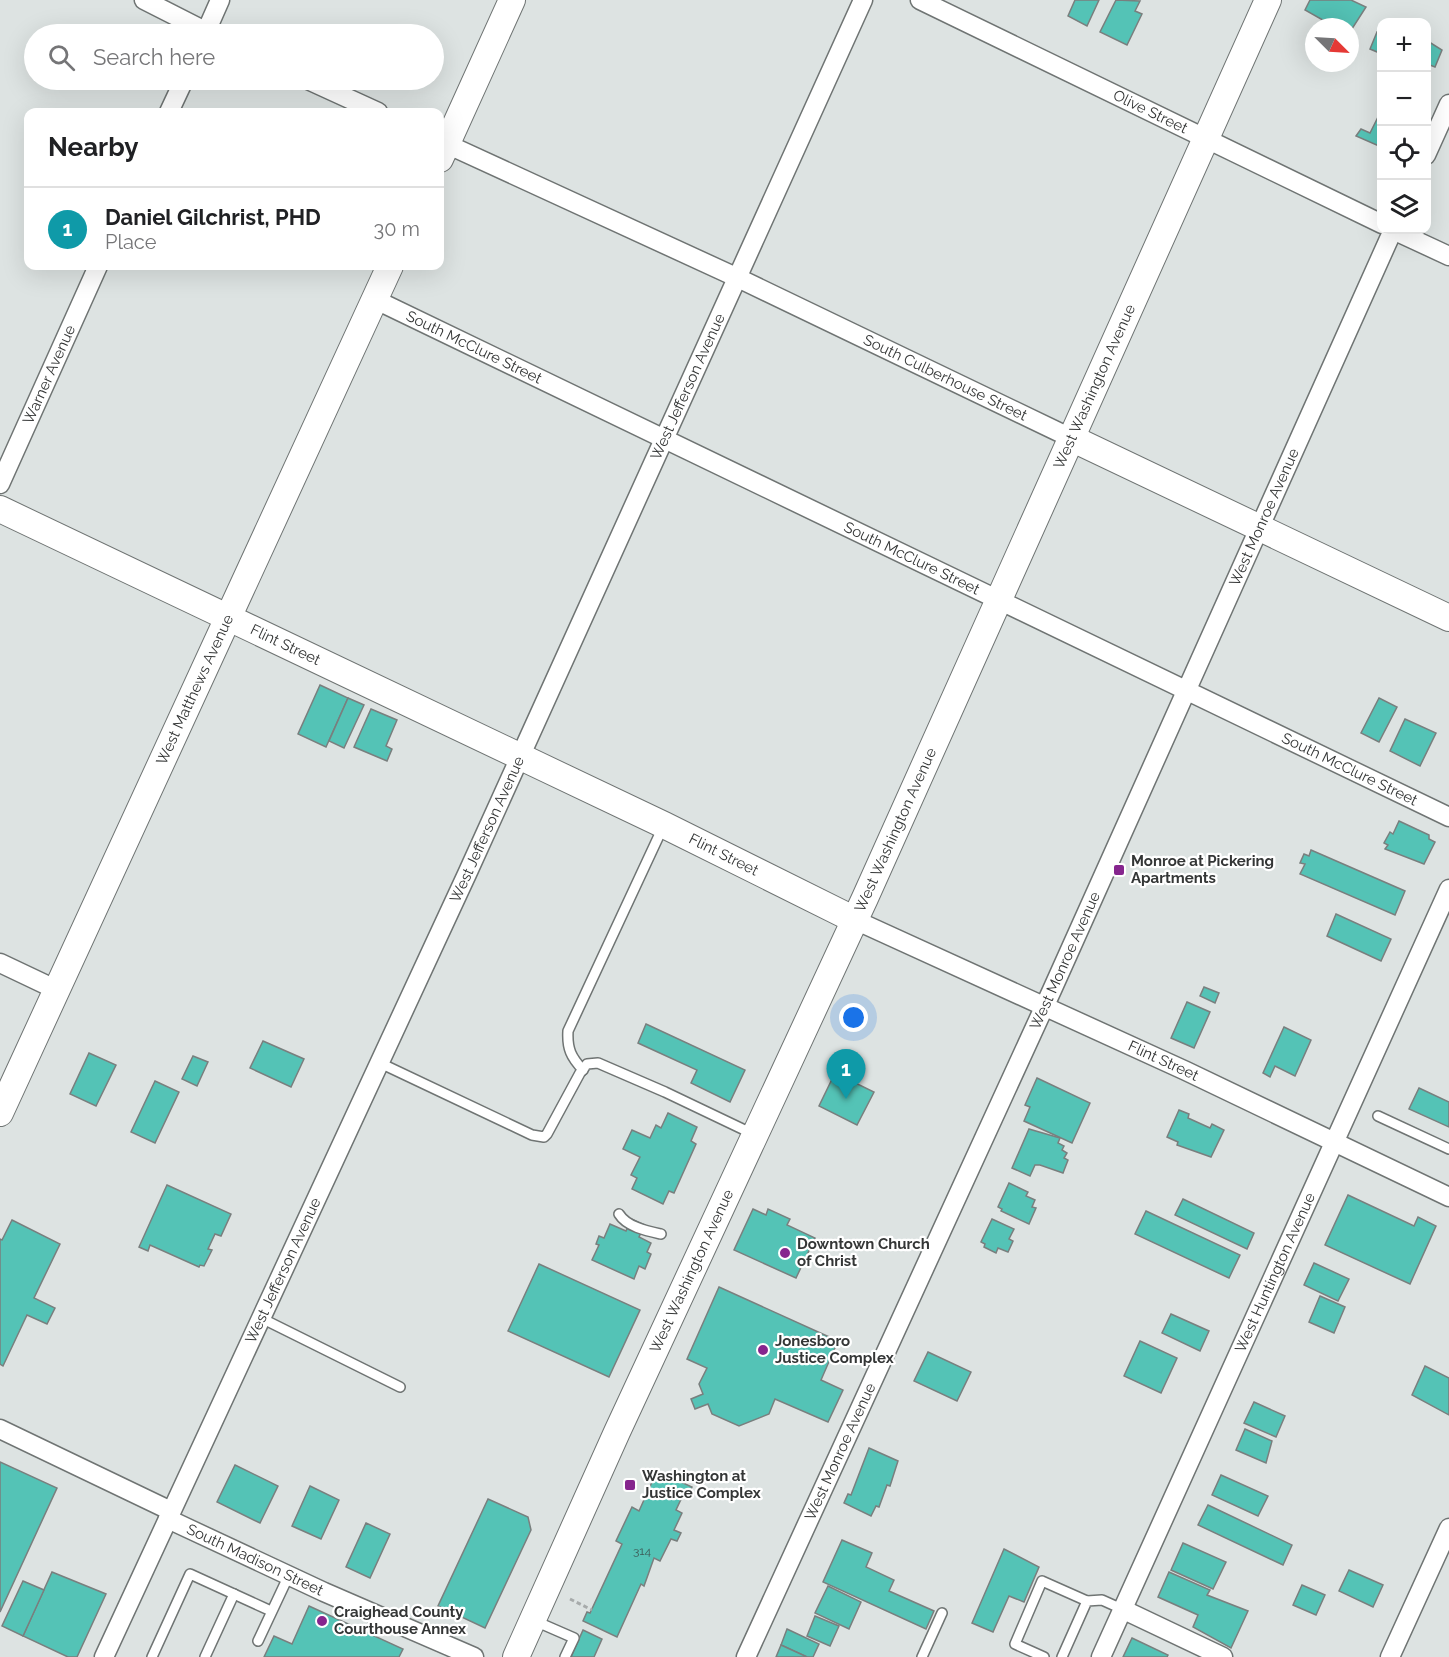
<!DOCTYPE html>
<html lang="en">
<head>
<meta charset="utf-8">
<style>
  :root { --surface:#fff; --page:#f2f2f2; --text:#202124; --muted:#757577; --line:#e0e0e0; --accent:#111827 }
  body { margin:0; font-family:Raleway,sans-serif; background:var(--page); color:var(--text) }
  .controls { position:absolute; right:18px; top:18px; display:grid; overflow:hidden; border-radius:12px; box-shadow:0 6px 24px #0002 }
  .controls button { width:54px; height:54px; display:grid; place-items:center; padding:0; border:0; border-bottom:2px solid var(--line); background:var(--surface); color:var(--text); font:30px sans-serif }
  .compass { position:absolute; left:1305px; top:18px; width:54px; height:54px; border-radius:50%; background:var(--surface); box-shadow:0 6px 24px #0002; rotate:114deg }
  .you { position:absolute; left:854px; top:1018px; width:21px; height:21px; margin:-15px; border:4px solid #fff; border-radius:50%; background:#1a73e8; box-shadow:0 0 0 9px #1a73e833 }
  .badge { display:grid; place-items:center; width:39px; height:39px; border-radius:50%; background:var(--accent); color:#fff; font-size:20px; font-weight:700 }
  .pin { position:absolute; translate:-50% -50px; filter:drop-shadow(0 2px 3px #0008) }
  .pin::after { content:''; position:absolute; top:32px; width:21px; height:18px; background:inherit; clip-path:polygon(0 0,100% 0,50% 100%) }
  .list { margin:0; padding:0; list-style:none }
  h2 { display:flex; justify-content:space-between; align-items:center; height:78px; margin:0; padding:0 24px; font-size:26px }
  h2 small { font-size:20px; font-weight:400; color:var(--muted) }
  .list li { display:grid; grid-template-columns:39px 1fr auto; gap:18px; align-items:center; box-sizing:border-box; height:84px; padding:0 24px; border-top:2px solid var(--line) }
  .list b { display:block; font-size:22px; white-space:nowrap }
  .list p { margin:0; font-size:20px; white-space:nowrap; color:var(--muted) }
  .list em { font-size:20px; font-style:normal; color:var(--muted) }
  .icon { flex:none; width:33px; height:33px; fill:none; stroke:currentColor; stroke-width:2; stroke-linecap:round; stroke-linejoin:round }
  .map { position:relative; flex:none; width:1449px; height:1657px; overflow:hidden }
  .search { position:absolute; background:var(--surface); box-shadow:0 6px 24px #0002; left:24px; top:24px; width:420px; height:66px; display:flex; align-items:center; gap:15px; box-sizing:border-box; padding:0 21px; border-radius:33px; color:var(--muted); font-size:22px }
  .panel { position:absolute; background:var(--surface); box-shadow:0 6px 24px #0002; left:24px; top:108px; width:420px; height:162px; border-radius:12px }
  .map>svg:first-child { display:block }
  .building { fill:#54c3b6; stroke:#797f7e; stroke-width:1.5 }
  .lines { fill:none; stroke-linecap:round; stroke-linejoin:round }
  .lane-casing { stroke:#6f7473; stroke-width:12 }
  .street-casing { stroke:#6f7473; stroke-width:21 }
  .secondary-casing { stroke:#6f7473; stroke-width:28 }
  .path { stroke:#a7abab; stroke-width:3; stroke-dasharray:4.5 3; stroke-linecap:butt }
  .lane { stroke:#fff; stroke-width:9 }
  .street { stroke:#fff; stroke-width:18 }
  .secondary { stroke:#fff; stroke-width:26 }
  .poi-dot { fill:#86258e; stroke:#fff; stroke-width:2 }
  .labels { text-anchor:middle; dominant-baseline:central; stroke-width:4.5; stroke-linejoin:round; paint-order:stroke }
  .number-label { font-size:12px; fill:#3c5956 }
  .street-label { font-size:15px; fill:#343636; stroke:#fff }
  .poi-label { font-size:15px; font-weight:bold; fill:#343636; stroke:#fff; text-anchor:start }
</style>
</head>
<body>
<div class="map">
<svg width="1449" height="1657" viewBox="0 0 1449 1657">
  <rect width="100%" height="100%" fill="#dde3e2"/>
  <!-- building -->
  <g class="building">
    <path d="M1075,0H1099L1087,26L1068,16Z"/>
    <path d="M1116,0L1140,1L1135,11L1142,14L1127,45L1100,32Z"/>
    <path d="M1310,0H1351L1366,7L1350,32V27H1335L1305,10Z"/>
    <path d="M1377,32L1382,34V54L1370,49Z"/>
    <path d="M1426,40L1442,50L1435,67L1430,65L1426,67Z"/>
    <path d="M1380,113L1382,140L1379,146L1356,136L1361,129L1370,133Z"/>
    <path d="M320,685L348,698L326,747L298,734Z"/>
    <path d="M348,698L364,705L344,748L329,741Z"/>
    <path d="M1379,698L1397,707L1379,742L1361,733Z"/>
    <path d="M371,709L397,720L386,746L392,749L387,761L354,747Z"/>
    <path d="M1405,719L1436,733L1420,766L1390,751Z"/>
    <path d="M1399,821L1429,835V839L1435,842L1424,864L1385,849L1388,845L1384,843L1390,832L1393,834Z"/>
    <path d="M1311,850L1405,891L1395,915L1300,874L1305,864L1300,863L1304,854L1309,856Z"/>
    <path d="M1336,914L1391,939L1381,961L1327,936Z"/>
    <path d="M1204,987L1219,993L1215,1003L1200,996Z"/>
    <path d="M1187,1002L1210,1012L1194,1048L1171,1038Z"/>
    <path d="M646,1024L745,1070L730,1102L691,1083L697,1070L638,1043Z"/>
    <path d="M1284,1027L1311,1040L1295,1076L1275,1066L1270,1077L1263,1073Z"/>
    <path d="M263,1041L304,1059L291,1087L250,1068Z"/>
    <path d="M89,1053L116,1065L96,1106L70,1094Z"/>
    <path d="M193,1056L208,1062L197,1086L182,1079Z"/>
    <path d="M835,1073L874,1092L857,1125L819,1106Z"/>
    <path d="M1037,1078L1090,1103L1072,1143L1024,1121L1030,1107L1025,1105Z"/>
    <path d="M155,1081L179,1092L155,1143L131,1132Z"/>
    <path d="M1419,1088L1449,1102V1127L1409,1109Z"/>
    <path d="M1179,1110L1189,1114L1188,1118L1210,1128L1212,1124L1224,1130L1211,1157L1177,1145L1178,1142L1167,1137Z"/>
    <path d="M668,1113L697,1127L691,1141L696,1144L674,1193L669,1191L663,1204L632,1189L637,1178L631,1175L640,1157L623,1149L632,1130L650,1138L656,1125L661,1128Z"/>
    <path d="M1029,1129L1060,1138L1058,1143L1064,1146L1062,1150L1067,1153L1064,1158L1068,1160L1063,1173L1040,1165H1035L1030,1176L1012,1168Z"/>
    <path d="M1009,1183L1028,1192L1026,1196L1035,1200L1032,1207L1036,1208L1029,1224L1001,1211L1002,1209L998,1207Z"/>
    <path d="M167,1185L231,1214L221,1236L215,1234L208,1249L212,1250L204,1266L200,1265L199,1267L150,1245L148,1251L139,1247Z"/>
    <path d="M1348,1195L1414,1226L1418,1217L1436,1226L1410,1284L1325,1245Z"/>
    <path d="M1183,1199L1254,1233L1247,1249L1175,1215Z"/>
    <path d="M753,1209L766,1215L768,1209L790,1219L787,1225L815,1238L796,1278L734,1250Z"/>
    <path d="M1146,1211L1240,1255L1229,1278L1135,1234Z"/>
    <path d="M631,1219L645,1225L639,1237L651,1243L647,1252L651,1254L645,1269L639,1266L634,1279L592,1260L599,1245L596,1244L599,1236L604,1238L610,1224L626,1231Z"/>
    <path d="M992,1219L1014,1229L1009,1239L1013,1241L1008,1252L998,1248L996,1253L984,1247L985,1244L981,1242Z"/>
    <path d="M12,1220L60,1244L34,1298L55,1308L47,1324L27,1315L3,1366L0,1364V1239L2,1240Z"/>
    <path d="M1314,1263L1349,1279L1338,1301L1304,1285Z"/>
    <path d="M539,1264L640,1310L609,1377L508,1331Z"/>
    <path d="M719,1287L838,1341L821,1380L843,1390L828,1422L775,1399L769,1414L739,1426L712,1414L708,1404L695,1409L691,1399L703,1394L699,1384L707,1368L687,1359Z"/>
    <path d="M1320,1296L1345,1307L1334,1333L1309,1322Z"/>
    <path d="M1171,1314L1209,1331L1200,1351L1162,1333Z"/>
    <path d="M1140,1341L1177,1358L1161,1393L1124,1376Z"/>
    <path d="M928,1352L971,1372L957,1401L914,1381Z"/>
    <path d="M1425,1366L1449,1378V1415L1412,1395Z"/>
    <path d="M1254,1402L1285,1416L1276,1437L1244,1423Z"/>
    <path d="M1245,1429L1272,1441L1266,1463L1236,1450Z"/>
    <path d="M869,1448L898,1461L890,1486L887,1485L879,1507L876,1506L871,1516L844,1503L848,1494L851,1495Z"/>
    <path d="M0,1462L57,1488L0,1612Z"/>
    <path d="M235,1465L278,1486L260,1523L217,1502Z"/>
    <path d="M657,1471L692,1487L688,1494L684,1493L676,1510L682,1513L674,1530L681,1533L677,1541L671,1539L660,1561L654,1558L644,1586L641,1584L617,1637L583,1621L587,1612L590,1613L622,1544L616,1541L632,1507L639,1511Z"/>
    <path d="M1221,1475L1268,1496L1258,1516L1212,1495Z"/>
    <path d="M310,1486L339,1500L321,1539L292,1526Z"/>
    <path d="M488,1499L528,1517L531,1530L485,1628L438,1606Z"/>
    <path d="M1208,1505L1292,1545L1283,1565L1198,1525Z"/>
    <path d="M366,1523L390,1534L370,1578L346,1567Z"/>
    <path d="M842,1540L872,1553L866,1567L894,1580L889,1591L934,1611L926,1629L823,1582Z"/>
    <path d="M1183,1543L1226,1562L1213,1589L1171,1570Z"/>
    <path d="M1004,1549L1039,1567L1024,1602L1009,1596L993,1632L972,1623Z"/>
    <path d="M1349,1570L1383,1585L1373,1607L1339,1591Z"/>
    <path d="M52,1572L106,1594L77,1657H68L23,1636Z"/>
    <path d="M1169,1572L1210,1590L1207,1595L1248,1611L1231,1648L1193,1627L1198,1615L1158,1597Z"/>
    <path d="M23,1581L44,1590L23,1636L2,1626Z"/>
    <path d="M1302,1585L1325,1595L1316,1615L1293,1605Z"/>
    <path d="M828,1586L861,1602L849,1629L815,1613Z"/>
    <path d="M309,1606L403,1649L399,1657H264L274,1636L292,1644Z"/>
    <path d="M815,1616L839,1626L830,1646L807,1636Z"/>
    <path d="M787,1629L819,1644L813,1657H807L781,1645Z"/>
    <path d="M583,1630L602,1639L594,1657H571Z"/>
    <path d="M1132,1638L1168,1655L1167,1657H1123Z"/>
    <path d="M781,1645L807,1657H776Z"/>
  </g>
  <g class="lines">
    <defs>
      <g id="lane">
        <path d="M380,1063L532,1135L544,1137L547,1134L580,1073L587,1064L598,1063L665,1092L753,1134"/>
        <path d="M583,1070C571,1057 567,1049 568,1031L663,827"/>
        <path d="M1378,1116L1449,1149"/>
        <path d="M619,1214C627,1227 647,1231 661,1234"/>
        <path d="M261,1318L400,1387"/>
        <path d="M535,1621L574,1638L565,1657"/>
        <path d="M258,1641L289,1575"/>
        <path d="M152,1657L190,1574L271,1611"/>
        <path d="M205,1657L234,1594"/>
        <path d="M922,1657L942,1613"/>
        <path d="M1044,1657L1015,1644L1042,1581L1087,1601"/>
        <path d="M1062,1657L1087,1601L1102,1600L1122,1609"/>
      </g>
      <g id="street">
        <path d="M144,0L211,34"/>
        <path id="s1" d="M920,0L1382,224"/>
        <path d="M205,34L220,0"/>
        <path d="M308,80L378,112"/>
        <path d="M169,112L184,80"/>
        <path id="s2" d="M440,141L738,278L1071,438"/>
        <path d="M1426,155L1449,104"/>
        <path d="M1393,230L1449,256"/>
        <path id="s3" d="M374,299L1449,817"/>
        <path id="s4" d="M0,484L98,266"/>
        <path id="s5" d="M855,920L1186,1071L1449,1197"/>
        <path d="M0,963L57,990"/>
        <path d="M0,1429L171,1511"/>
        <path id="s6" d="M168,1519L324,1592L474,1657"/>
        <path d="M1122,1609L1223,1657"/>
        <path id="s7" d="M104,1657L467,874L863,0"/>
        <path id="s8" d="M746,1657L1052,990L1393,230"/>
        <path id="s9" d="M1101,1657L1449,889"/>
        <path d="M1390,1657L1449,1528"/>
      </g>
      <g id="secondary">
        <path d="M440,159L512,0"/>
        <path d="M1071,438L1449,618"/>
        <path id="s10" d="M0,509L664,825L855,920"/>
        <path id="s11" d="M0,1113L390,266"/>
        <path id="s12" d="M516,1657L617,1432L865,898L1268,0"/>
      </g>
    </defs>
    <!-- lane casing -->
    <use href="#lane" class="lane-casing"/>
    <!-- street casing -->
    <use href="#street" class="street-casing"/>
    <!-- secondary casing -->
    <use href="#secondary" class="secondary-casing"/>
    <!-- path -->
    <path class="path" d="M570,1599L592,1610"/>
    <!-- lane -->
    <use href="#lane" class="lane"/>
    <!-- street -->
    <use href="#street" class="street"/>
    <!-- secondary -->
    <use href="#secondary" class="secondary"/>
  </g>
  <!-- markers -->
  <g class="poi-dot">
    <rect x="1113" y="864" width="12" height="12" rx="3"/>
    <circle cx="785" cy="1253" r="6"/>
    <circle cx="763" cy="1350" r="6"/>
    <rect x="624" y="1479" width="12" height="12" rx="3"/>
    <circle cx="322" cy="1621" r="6"/>
  </g>
  <g class="labels">
    <!-- number labels -->
    <g class="number-label">
      <text x="642" y="1551">314</text>
    </g>
    <!-- street labels -->
    <g class="street-label">
      <text stroke="none"><textPath href="#s1" startOffset="256">Olive Street</textPath></text>
      <text stroke="none"><textPath href="#s3" startOffset="111">South McClure Street</textPath></text>
      <text stroke="none"><textPath href="#s4" startOffset="120">Warner Avenue</textPath></text>
      <text stroke="none"><textPath href="#s2" startOffset="558">South Culberhouse Street</textPath></text>
      <text stroke="none"><textPath href="#s12" startOffset="1396">West Washington Avenue</textPath></text>
      <text stroke="none"><textPath href="#s7" startOffset="1398">West Jefferson Avenue</textPath></text>
      <text stroke="none"><textPath href="#s8" startOffset="1252">West Monroe Avenue</textPath></text>
      <text stroke="none"><textPath href="#s3" startOffset="597">South McClure Street</textPath></text>
      <text stroke="none"><textPath href="#s10" startOffset="316">Flint Street</textPath></text>
      <text stroke="none"><textPath href="#s11" startOffset="466">West Matthews Avenue</textPath></text>
      <text stroke="none"><textPath href="#s3" startOffset="1083">South McClure Street</textPath></text>
      <text stroke="none"><textPath href="#s7" startOffset="912">West Jefferson Avenue</textPath></text>
      <text stroke="none"><textPath href="#s12" startOffset="910">West Washington Avenue</textPath></text>
      <text stroke="none"><textPath href="#s10" startOffset="802">Flint Street</textPath></text>
      <text stroke="none"><textPath href="#s8" startOffset="766">West Monroe Avenue</textPath></text>
      <text stroke="none"><textPath href="#s5" startOffset="339">Flint Street</textPath></text>
      <text stroke="none"><textPath href="#s7" startOffset="426">West Jefferson Avenue</textPath></text>
      <text stroke="none"><textPath href="#s12" startOffset="424">West Washington Avenue</textPath></text>
      <text stroke="none"><textPath href="#s9" startOffset="422">West Huntington Avenue</textPath></text>
      <text stroke="none"><textPath href="#s8" startOffset="226">West Monroe Avenue</textPath></text>
      <text stroke="none"><textPath href="#s6" startOffset="96">South Madison Street</textPath></text>
    </g>
    <!-- poi labels -->
    <g class="poi-label">
      <text x="1131" y="861">Monroe at Pickering<tspan x="1131" dy="17">Apartments</tspan></text>
      <text x="797" y="1244">Downtown Church<tspan x="797" dy="17">of Christ</tspan></text>
      <text x="775" y="1341">Jonesboro<tspan x="775" dy="17">Justice Complex</tspan></text>
      <text x="642" y="1476">Washington at<tspan x="642" dy="17">Justice Complex</tspan></text>
      <text x="334" y="1612">Craighead County<tspan x="334" dy="17">Courthouse Annex</tspan></text>
    </g>
  </g>
</svg>
<div class="controls">
<button>+</button>
<button>−</button>
<button><svg class="icon" aria-label="locate" viewBox="0 0 24 24"><circle cx="12" cy="12" r="6"/><path d="M12 2v4M12 18v4M2 12h4M18 12h4"/></svg></button>
<button><svg class="icon" aria-label="layers" viewBox="0 0 24 24"><path d="M12 4l9 5-9 5-9-5zM3 14l9 5 9-5"/></svg></button>
</div>
<svg class="compass" viewBox="-18 -18 36 36"><path d="M0-13l5 13h-10z" fill="#e53935"/><path d="M0 13l5-13h-10z" fill="#757577"/></svg>
<div class="you"></div>
<div class="pin badge" style="left:846px;top:1099px;background:#0f9aa8">1</div>
<div class="search"><svg class="icon" aria-label="search" viewBox="0 0 24 24"><circle cx="10" cy="10" r="6"/><path d="M15 15l6 6"/></svg>Search here</div>
<section class="panel">
<h2>Nearby<small></small></h2>
<ul class="list">
<li><span class="badge" style="background:#0f9aa8">1</span><div><b>Daniel Gilchrist, PHD</b><p>Place</p></div><em>30 m</em></li>
</ul>
</section>
</div>
</body>
</html>
